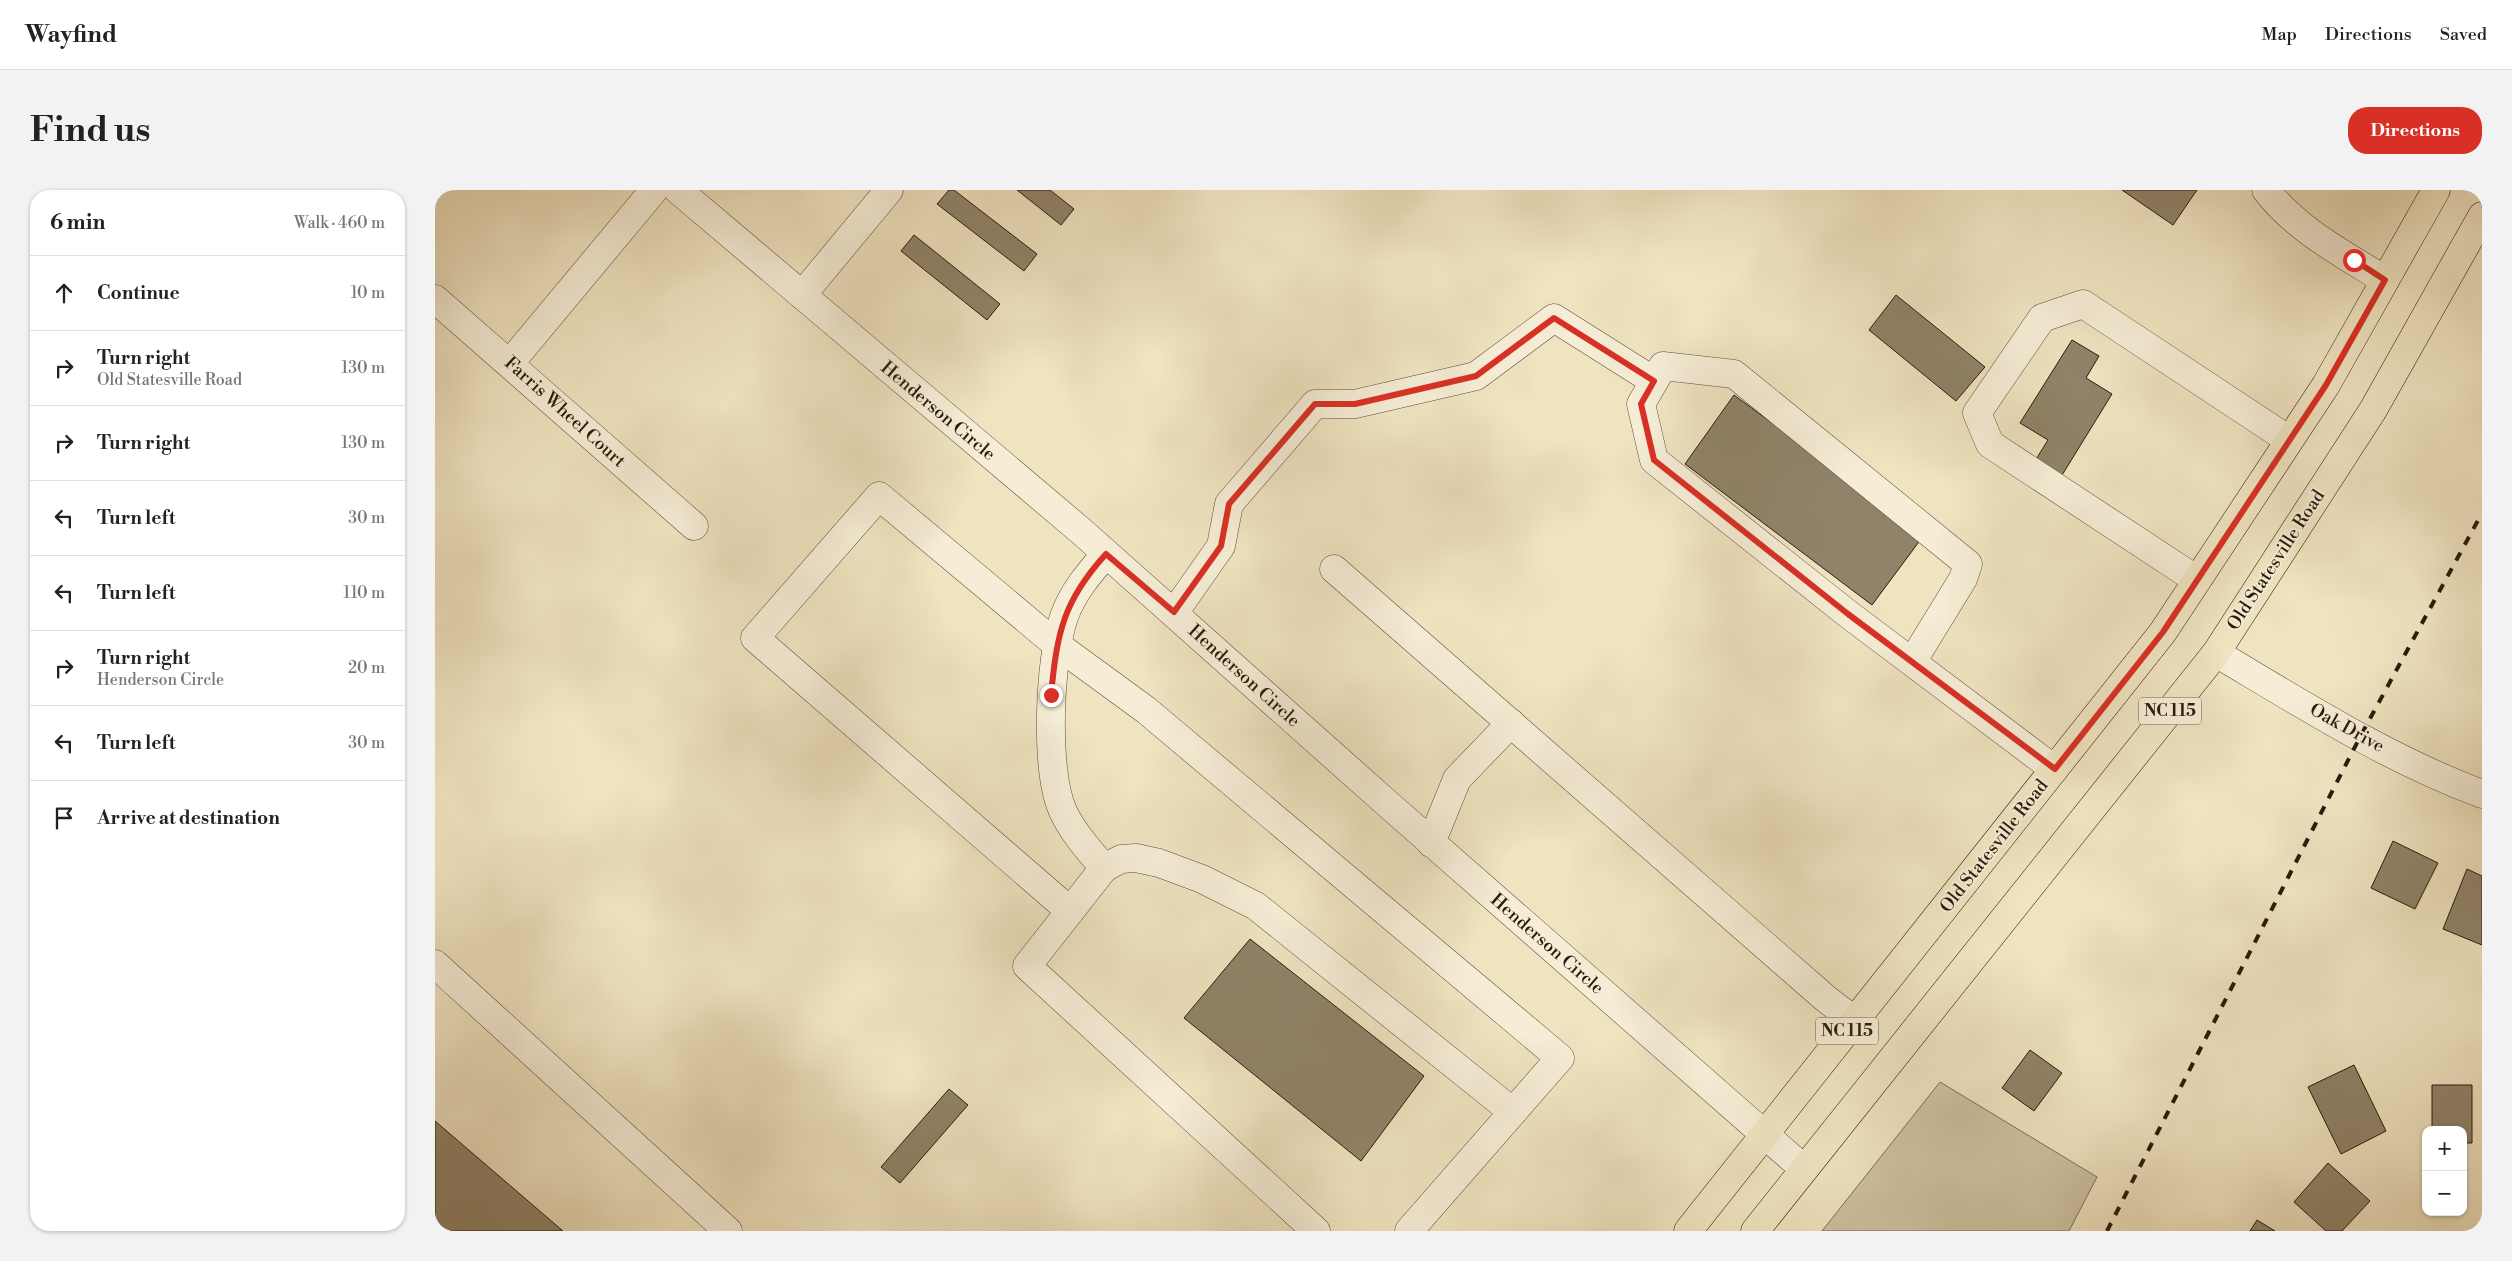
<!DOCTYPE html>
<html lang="en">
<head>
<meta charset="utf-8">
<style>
  :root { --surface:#fff; --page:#f2f2f2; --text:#222; --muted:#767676; --line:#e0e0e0; --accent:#d93025 }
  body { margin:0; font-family:"Libre Bodoni",serif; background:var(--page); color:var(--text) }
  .controls { position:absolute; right:15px; bottom:15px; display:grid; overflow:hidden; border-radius:10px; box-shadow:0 1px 4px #0004 }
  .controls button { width:45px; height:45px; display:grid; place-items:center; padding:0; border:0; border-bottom:1px solid var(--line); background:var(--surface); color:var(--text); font:25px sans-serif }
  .stop { position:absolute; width:15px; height:15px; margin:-11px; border:4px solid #d93025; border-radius:50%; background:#fff }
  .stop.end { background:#d93025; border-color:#fff; box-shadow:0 1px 5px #0008 }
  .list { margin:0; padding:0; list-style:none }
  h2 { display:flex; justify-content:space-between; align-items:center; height:65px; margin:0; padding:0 20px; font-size:21px }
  h2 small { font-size:16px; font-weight:400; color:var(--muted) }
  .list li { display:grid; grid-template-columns:32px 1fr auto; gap:15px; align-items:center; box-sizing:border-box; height:75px; padding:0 20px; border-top:1px solid var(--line) }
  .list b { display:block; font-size:19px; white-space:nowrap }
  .list p { margin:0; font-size:16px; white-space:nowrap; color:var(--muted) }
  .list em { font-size:16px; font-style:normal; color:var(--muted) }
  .icon { flex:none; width:28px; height:28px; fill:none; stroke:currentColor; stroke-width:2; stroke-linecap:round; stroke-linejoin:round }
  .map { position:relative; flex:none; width:2047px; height:1041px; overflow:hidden; border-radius:20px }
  header { display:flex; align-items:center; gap:30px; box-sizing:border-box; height:70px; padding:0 25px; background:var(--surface); border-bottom:1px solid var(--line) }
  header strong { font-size:24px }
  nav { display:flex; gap:28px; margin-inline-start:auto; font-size:18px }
  .intro { display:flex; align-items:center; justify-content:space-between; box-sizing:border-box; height:120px; padding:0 30px }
  h1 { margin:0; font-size:35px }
  .button { padding:12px 22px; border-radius:20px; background:var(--accent); color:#fff; font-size:18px; font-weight:700 }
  main { display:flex; gap:30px; padding:0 30px }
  aside { flex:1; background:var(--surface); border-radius:20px; box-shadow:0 1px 4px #0004 }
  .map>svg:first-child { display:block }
  .green { fill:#cdc1a1; stroke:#7b6e56 }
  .building { fill:#908369; stroke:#291b0a }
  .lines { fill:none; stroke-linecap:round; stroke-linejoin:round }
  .minor-casing { stroke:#5a4d38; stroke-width:29 }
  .major-casing { stroke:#291b0a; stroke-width:29 }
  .minor { stroke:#f5edd6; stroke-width:28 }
  .major { stroke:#efe3c0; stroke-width:28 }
  .rail { stroke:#291b0a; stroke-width:4; stroke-dasharray:9 9; stroke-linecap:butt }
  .route { stroke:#d93025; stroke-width:6 }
  .labels { text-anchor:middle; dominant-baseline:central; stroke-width:4; stroke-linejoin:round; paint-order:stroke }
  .shield { fill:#f5edd6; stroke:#665a47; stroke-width:1 }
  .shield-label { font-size:16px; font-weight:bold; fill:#291b0a }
  .street-label { font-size:18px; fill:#291b0a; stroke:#f5edd6 }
</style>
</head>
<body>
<header>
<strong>Wayfind</strong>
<nav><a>Map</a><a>Directions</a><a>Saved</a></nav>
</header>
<div class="intro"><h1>Find us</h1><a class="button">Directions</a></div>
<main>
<aside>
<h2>6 min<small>Walk · 460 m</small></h2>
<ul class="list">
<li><svg class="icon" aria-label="ahead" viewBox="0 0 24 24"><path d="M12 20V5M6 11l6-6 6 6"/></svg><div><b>Continue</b></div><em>10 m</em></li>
<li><svg class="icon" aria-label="right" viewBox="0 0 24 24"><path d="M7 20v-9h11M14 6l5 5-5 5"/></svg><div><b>Turn right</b><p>Old Statesville Road</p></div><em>130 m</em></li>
<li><svg class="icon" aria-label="right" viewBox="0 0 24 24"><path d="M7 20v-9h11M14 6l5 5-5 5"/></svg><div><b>Turn right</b></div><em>130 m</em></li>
<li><svg class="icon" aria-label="left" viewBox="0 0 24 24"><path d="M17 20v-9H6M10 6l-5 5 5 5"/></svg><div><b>Turn left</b></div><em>30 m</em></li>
<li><svg class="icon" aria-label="left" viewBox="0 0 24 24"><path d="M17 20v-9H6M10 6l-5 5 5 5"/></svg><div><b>Turn left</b></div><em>110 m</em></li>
<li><svg class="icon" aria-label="right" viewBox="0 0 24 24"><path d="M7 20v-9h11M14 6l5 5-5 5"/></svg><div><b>Turn right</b><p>Henderson Circle</p></div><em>20 m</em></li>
<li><svg class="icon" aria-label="left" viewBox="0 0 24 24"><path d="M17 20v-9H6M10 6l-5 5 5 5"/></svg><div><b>Turn left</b></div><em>30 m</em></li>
<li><svg class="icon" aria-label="arrive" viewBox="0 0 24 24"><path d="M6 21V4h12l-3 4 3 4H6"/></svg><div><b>Arrive at destination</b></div></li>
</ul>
</aside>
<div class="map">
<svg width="2047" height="1041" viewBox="0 0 2047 1041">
  <rect width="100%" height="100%" fill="#efe3c0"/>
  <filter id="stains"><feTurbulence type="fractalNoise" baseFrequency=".004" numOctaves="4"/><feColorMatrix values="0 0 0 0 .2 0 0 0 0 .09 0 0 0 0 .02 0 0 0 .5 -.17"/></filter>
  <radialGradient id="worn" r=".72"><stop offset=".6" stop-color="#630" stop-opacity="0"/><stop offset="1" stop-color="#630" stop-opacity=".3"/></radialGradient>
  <!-- green -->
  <path class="green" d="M1505,892L1662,987L1634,1041H1387Z"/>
  <!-- building -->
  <g class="building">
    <path d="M514,0H519L602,64L589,81L502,14Z"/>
    <path d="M582,0H615L639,19L626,35Z"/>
    <path d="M1687,0H1762L1738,35Z"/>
    <path d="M479,45L565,114L552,130L466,61Z"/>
    <path d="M1461,105L1550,177L1521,211L1434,140Z"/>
    <path d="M1637,150L1664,166L1651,188L1677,204L1624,290L1598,274L1613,250L1585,233Z"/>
    <path d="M1299,205L1489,345L1437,415L1250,274Z"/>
    <path d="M1958,651L2003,673L1980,719L1936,698Z"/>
    <path d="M2032,679L2047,686V755L2008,739Z"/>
    <path d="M815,749L989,886L926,971L749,828Z"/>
    <path d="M1595,860L1627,883L1599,921L1567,898Z"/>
    <path d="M1919,875L1951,941L1906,964L1873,897Z"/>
    <path d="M1997,895H2037V953H2028V940H1997Z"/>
    <path d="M514,899L533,915L465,993L446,977Z"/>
    <path d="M0,931L128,1041H0Z"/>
    <path d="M1893,973L1935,1011L1907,1041H1891L1859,1012Z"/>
    <path d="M1822,1030L1840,1041H1815Z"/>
  </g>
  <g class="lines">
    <defs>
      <g id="minor">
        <path d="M243,0L646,341L955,616L1369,979"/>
        <path d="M1831,0C1862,40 1908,64 1950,90"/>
        <path d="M367,105L454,0"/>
        <path d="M0,109L259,336"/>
        <path d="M75,173L219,0"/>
        <path d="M671,364C655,382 637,403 629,427C614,470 610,578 627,619C637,642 654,660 669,678L592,776L881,1041"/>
        <path d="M899,379L1390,808L1420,831"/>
        <path d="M1762,390L1555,254L1542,223L1607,128L1648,114L1854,250"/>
        <path d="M739,423L786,356L794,314L880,214H920L1041,186L1119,128L1219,191"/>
        <path d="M1781,463C1867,514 1953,569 2047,604"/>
        <path d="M1477,472L1528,389L1533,374L1299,184L1228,176L1206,214L1219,270L1413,424L1619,579"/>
        <path d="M996,653L1022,589L1076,533"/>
        <path d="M669,678L686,669L701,668L724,673L767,689L821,716L1078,922"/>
        <path d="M635,721L320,448L444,306L622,455L711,520L1125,868L974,1041"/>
        <path d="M0,774L293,1041"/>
      </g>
      <g id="major">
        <path d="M1253,1041L1728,442L1891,195L2001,0"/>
        <path d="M1320,1041L1781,463L1938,220L2047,26"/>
      </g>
    </defs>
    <!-- minor casing -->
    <use href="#minor" class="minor-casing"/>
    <!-- major casing -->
    <use href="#major" class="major-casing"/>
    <!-- minor -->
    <use href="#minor" class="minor"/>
    <!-- major -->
    <use href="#major" class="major"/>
    <!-- rail -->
    <path class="rail" d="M1672,1041L1925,547L2047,323"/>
  </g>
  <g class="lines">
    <!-- route -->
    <path class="route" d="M616,505C622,443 628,411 671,364L739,422L786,356L794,314L880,214H920L1041,186L1119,128L1219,191L1206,214L1219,270L1413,424L1620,579L1728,442L1891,195L1950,90L1919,70"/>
  </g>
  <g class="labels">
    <!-- shield labels -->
    <g class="shield">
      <rect x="1704" y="507.5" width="62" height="27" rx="4"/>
      <rect x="1381" y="827.5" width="62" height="27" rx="4"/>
    </g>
    <g class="shield-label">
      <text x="1735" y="521">NC 115</text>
      <text x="1412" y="841">NC 115</text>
    </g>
    <!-- street labels -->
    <g class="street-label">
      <text transform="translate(503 221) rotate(40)">Henderson Circle</text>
      <text transform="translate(130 222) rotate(42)">Farris Wheel Court</text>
      <text transform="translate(1841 370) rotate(-57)">Old Statesville Road</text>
      <text transform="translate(809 486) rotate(42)">Henderson Circle</text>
      <text transform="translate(1912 538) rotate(29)">Oak Drive</text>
      <text transform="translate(1559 656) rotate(-52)">Old Statesville Road</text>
      <text transform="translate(1112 754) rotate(41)">Henderson Circle</text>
    </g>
  </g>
  <rect width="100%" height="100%" filter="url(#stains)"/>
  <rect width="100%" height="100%" fill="url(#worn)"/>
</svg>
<div class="controls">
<button>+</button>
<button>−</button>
</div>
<div class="stop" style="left:1919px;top:70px"></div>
<div class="stop end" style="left:616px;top:505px"></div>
</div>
</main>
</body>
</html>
